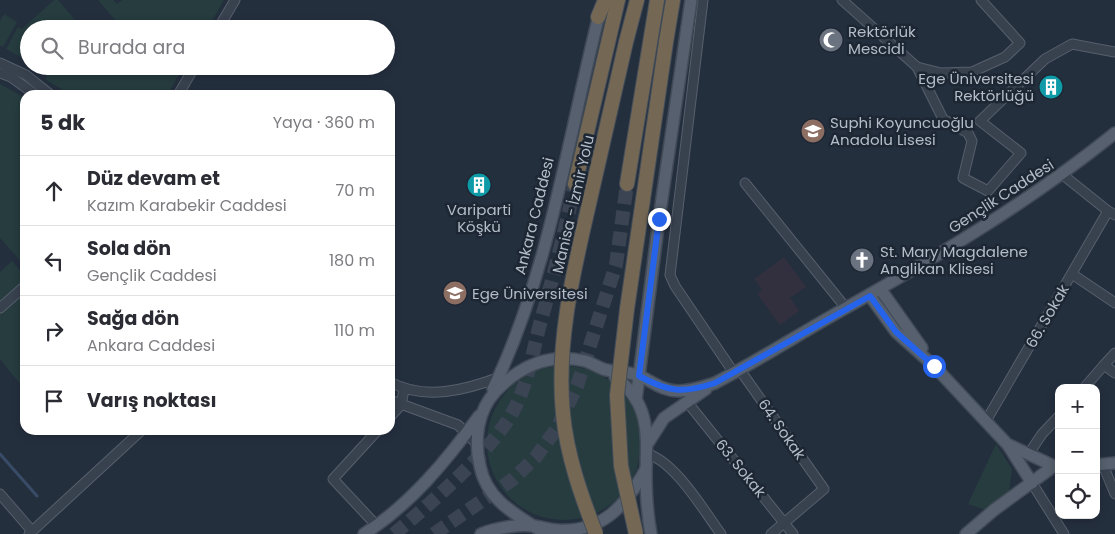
<!DOCTYPE html>
<html lang="tr">
<head>
<meta charset="utf-8">
<style>
  :root { --surface:#fff; --page:#f2f2f3; --text:#2b2b33; --muted:#7c7c81; --line:#e1e1e2 }
  body { margin:0; font-family:Poppins,sans-serif; background:var(--page); color:var(--text) }
  .controls { position:absolute; right:15px; bottom:15px; display:grid; overflow:hidden; border-radius:10px; box-shadow:0 2px 8px #0003 }
  .controls button { width:45px; height:45px; display:grid; place-items:center; padding:0; border:0; border-bottom:1px solid var(--line); background:var(--surface); color:var(--text); font:25px sans-serif }
  .stop { position:absolute; width:15px; height:15px; margin:-11px; border:4px solid #2563eb; border-radius:50%; background:#fff }
  .stop.end { background:#2563eb; border-color:#fff; box-shadow:0 1px 5px #0008 }
  .list { margin:0; padding:0; list-style:none }
  h2 { display:flex; justify-content:space-between; align-items:center; height:65px; margin:0; padding:0 20px; font-size:21px }
  h2 small { font-size:16px; font-weight:400; color:var(--muted) }
  .list li { display:grid; grid-template-columns:32px 1fr auto; gap:15px; align-items:center; box-sizing:border-box; height:70px; padding:0 20px; border-top:1px solid var(--line) }
  .list b { display:block; font-size:19px; white-space:nowrap }
  .list p { margin:0; font-size:16px; white-space:nowrap; color:var(--muted) }
  .list em { font-size:16px; font-style:normal; color:var(--muted) }
  .icon { flex:none; width:28px; height:28px; fill:none; stroke:currentColor; stroke-width:2; stroke-linecap:round; stroke-linejoin:round }
  .map { position:relative; flex:none; width:1115px; height:534px; overflow:hidden }
  .search { position:absolute; background:var(--surface); box-shadow:0 2px 8px #0003; left:20px; top:20px; width:375px; height:55px; display:flex; align-items:center; gap:12px; box-sizing:border-box; padding:0 18px; border-radius:28px; color:var(--muted); font-size:19px }
  .panel { position:absolute; background:var(--surface); box-shadow:0 2px 8px #0003; left:20px; top:90px; width:375px; height:345px; border-radius:15px }
  .map>svg:first-child { display:block }
  .medical { fill:#32303f }
  .green { fill:#263c3f }
  .lines { fill:none; stroke-linecap:round; stroke-linejoin:round }
  .stream { stroke:#394c67; stroke-width:3 }
  .highway-tunnel { stroke:#3a4453; stroke-width:14; stroke-dasharray:14 7; stroke-linecap:butt }
  .minor-casing { stroke:#565f6c; stroke-width:11 }
  .major-casing { stroke:#414a57; stroke-width:14 }
  .highway-casing { stroke:#434c59; stroke-width:16 }
  .minor { stroke:#38414e; stroke-width:9 }
  .major { stroke:#56606e; stroke-width:11 }
  .highway { stroke:#746855; stroke-width:14 }
  .highway-bridge-casing { stroke:#434c59; stroke-width:16; stroke-linecap:butt }
  .highway-bridge { stroke:#746855; stroke-width:14 }
  .route { stroke:#2563eb; stroke-width:6 }
  .labels { text-anchor:middle; dominant-baseline:central; stroke-width:5; stroke-linejoin:round; paint-order:stroke }
  .poi-label { font-size:15px; fill:#b4bcc9; stroke:#1d2633; text-anchor:start }
  .street-label { font-size:15px; fill:#b4bcc9; stroke:#1d2633 }
</style>
</head>
<body>
<div class="map">
<svg width="1115" height="534" viewBox="0 0 1115 534">
  <rect width="100%" height="100%" fill="#242f3e"/>
  <!-- medical -->
  <path class="medical" d="M784,257L806,287L790,298L799,311L780,325L757,294L762,290L754,279Z"/>
  <!-- green -->
  <g class="green">
    <path d="M54,0H58L83,29H29V62L6,49L18,27L22,29Z"/>
    <path d="M98,0H113L117,4L122,0H224L207,29H123Z"/>
    <path d="M4,14L17,22L3,47L0,45V21Z"/>
    <path d="M37,66H116L120,71L125,66H184L167,95H72L46,80L47,72Z"/>
    <path d="M0,84L25,98V266L0,238Z"/>
    <path d="M12,261L25,276V390L0,359V272Z"/>
    <circle cx="564" cy="443" r="77"/>
    <path d="M996,444L1012,469L1009,491L986,510L968,504Z"/>
  </g>
  <g class="lines">
    <!-- stream -->
    <path class="stream" d="M0,454L37,496"/>
    <!-- highway-tunnel -->
    <g class="highway-tunnel">
      <path d="M394,534C431,503 487,455 511,415C527,388 532,355 540,324C553,278 565,231 575,184"/>
      <path d="M434,534L512,480L535,458L557,428L577,386L616,265L627,184"/>
    </g>
    <defs>
      <g id="minor">
        <path d="M703,0L670,275L675,286L734,373"/>
        <path d="M842,0L917,67L941,73L972,72L1005,57L1020,43L981,0"/>
        <path d="M218,29L235,0"/>
        <path d="M0,63L26,75L51,95"/>
        <path d="M917,67L943,119L968,133L972,141L963,178L988,191L1021,153L980,121L1045,59L1072,44L1115,52"/>
        <path d="M0,73L11,77L36,95"/>
        <path d="M178,95L195,66"/>
        <path d="M1063,175L1108,211L1115,215"/>
        <path d="M745,183L846,308"/>
        <path d="M1072,274L1115,303"/>
        <path d="M0,308L25,286"/>
        <path d="M1104,365L1115,353"/>
        <path d="M740,370L824,489L771,534"/>
        <path d="M390,382C425,401 466,390 500,377"/>
        <path d="M1084,388L1104,365L1115,373"/>
        <path d="M390,400L458,425L477,444"/>
        <path d="M688,403L793,534"/>
        <path d="M390,417L401,405L404,390"/>
        <path d="M986,421L1108,211"/>
        <path d="M648,454C676,463 704,511 721,534"/>
        <path d="M1028,455L1042,434L1059,416"/>
        <path d="M1103,465L1115,494"/>
        <path d="M1032,483L1064,534"/>
        <path d="M0,494L32,531"/>
        <path d="M376,525L333,479L378,430"/>
        <path d="M29,534L142,430"/>
      </g>
      <g id="major">
        <path d="M881,290L922,348"/>
        <path d="M870,296L896,332L934,366L1007,444L1054,466H1059"/>
        <path d="M615,377C650,403 647,433 646,472C646,493 647,513 651,534"/>
        <path d="M493,389C550,270 568,137 600,11"/>
        <path d="M636,400L659,219L691,0"/>
        <path d="M648,443L664,418L706,389"/>
        <path d="M1008,445L1032,483"/>
        <path d="M1096,465L1115,463"/>
        <path d="M364,534C410,505 447,460 479,416"/>
        <path d="M481,534C495,528 520,524 534,526C542,527 550,530 557,530C603,533 626,505 646,469"/>
        <path d="M546,534C519,516 487,502 480,466C474,440 477,411 496,391C520,366 550,353 585,361C592,363 599,368 606,370C617,372 630,372 640,376C653,382 663,391 678,391C692,391 703,387 715,383C759,360 801,333 844,309C938,256 1031,201 1115,133"/>
        <path d="M966,534L994,510L1054,466"/>
      </g>
      <g id="highway">
        <path d="M598,17L605,0"/>
        <path d="M626,42L637,0"/>
        <path d="M666,42L673,0"/>
        <path d="M575,184L618,0"/>
        <path d="M627,184L657,0"/>
      </g>
    </defs>
    <!-- minor casing -->
    <use href="#minor" class="minor-casing"/>
    <!-- major casing -->
    <use href="#major" class="major-casing"/>
    <!-- highway casing -->
    <use href="#highway" class="highway-casing"/>
    <!-- minor -->
    <use href="#minor" class="minor"/>
    <!-- major -->
    <use href="#major" class="major"/>
    <!-- highway -->
    <use href="#highway" class="highway"/>
    <defs>
      <g id="highway-bridge">
        <path d="M596,534C581,495 567,456 563,414C556,343 573,273 589,204C601,150 614,96 626,42"/>
        <path d="M636,534L621,466L617,395L627,309L666,42"/>
      </g>
    </defs>
    <!-- highway-bridge casing -->
    <use href="#highway-bridge" class="highway-bridge-casing"/>
    <!-- highway-bridge -->
    <use href="#highway-bridge" class="highway-bridge"/>
  </g>
  <g class="lines">
    <!-- route -->
    <path class="route" d="M659,219L639,376C669,392 682,394 715,383L870,296L896,332L934,366"/>
  </g>
  <!-- icons -->
  <defs>
    <symbol id="mosque-disc" viewBox="-11 -11 22 22"><circle r="9.5" fill="#6b7280" stroke="#1d2633"/><path d="M3.5-4.9A6 6 0 1 0 3.5 4.9A5 5 0 1 1 3.5-4.9Z" fill="#fff"/></symbol>
    <symbol id="building-disc" viewBox="-11 -11 22 22"><circle r="9.5" fill="#0f9aa8" stroke="#1d2633"/><path d="M-4-6H4V6H1V3H-1V6H-4ZM-2.5-4.3h1.7v1.8h-1.7ZM.8-4.3h1.7v1.8H.8ZM-2.5-1h1.7V.8h-1.7ZM.8-1h1.7V.8H.8Z" fill="#fff"/></symbol>
    <symbol id="school-disc" viewBox="-11 -11 22 22"><circle r="9.5" fill="#8d6e63" stroke="#1d2633"/><path d="M0-5L7-2L0 1L-7-2ZM-4 1L0 2.5L4 1V4Q0 6-4 4Z" fill="#fff"/></symbol>
    <symbol id="church-disc" viewBox="-11 -11 22 22"><circle r="9.5" fill="#6b7280" stroke="#1d2633"/><path d="M-1.2-6h2.4v3.5h3.3v2.4h-3.3V6h-2.4V-.1h-3.3v-2.4h3.3Z" fill="#fff"/></symbol>
    <symbol id="university-disc" viewBox="-11 -11 22 22"><circle r="9.5" fill="#8d6e63" stroke="#1d2633"/><path d="M0-5L7-2L0 1L-7-2ZM-4 1L0 2.5L4 1V4Q0 6-4 4Z" fill="#fff"/></symbol>
  </defs>
  <g fill-rule="evenodd">
    <use href="#mosque-disc" x="817" y="26" width="28" height="28"/>
    <use href="#building-disc" x="1037" y="73" width="28" height="28"/>
    <use href="#school-disc" x="799" y="117" width="28" height="28"/>
    <use href="#building-disc" x="465" y="171" width="28" height="28"/>
    <use href="#church-disc" x="848" y="246" width="28" height="28"/>
    <use href="#university-disc" x="441" y="279" width="28" height="28"/>
  </g>
  <g class="labels">
    <!-- poi labels -->
    <g class="poi-label">
      <text x="848" y="31">Rektörlük<tspan x="848" dy="17">Mescidi</tspan></text>
      <text x="1034" y="78" text-anchor="end">Ege Üniversitesi<tspan x="1034" dy="17">Rektörlüğü</tspan></text>
      <text x="830" y="122">Suphi Koyuncuoğlu<tspan x="830" dy="17">Anadolu Lisesi</tspan></text>
      <text x="479" y="209" text-anchor="middle">Variparti<tspan x="479" dy="17">Köşkü</tspan></text>
      <text x="880" y="251">St. Mary Magdalene<tspan x="880" dy="17">Anglikan Klisesi</tspan></text>
      <text x="472" y="293">Ege Üniversitesi</text>
    </g>
    <!-- street labels -->
    <g class="street-label">
      <text transform="translate(1001 196) rotate(-33)">Gençlik Caddesi</text>
      <text transform="translate(573 204) rotate(-77)">Manisa - İzmir Yolu</text>
      <text transform="translate(534 216) rotate(-76)">Ankara Caddesi</text>
      <text transform="translate(1047 316) rotate(-60)">66. Sokak</text>
      <text transform="translate(782 429) rotate(55)">64. Sokak</text>
      <text transform="translate(741 468) rotate(51)">63. Sokak</text>
    </g>
  </g>
</svg>
<div class="controls">
<button>+</button>
<button>−</button>
<button><svg class="icon" aria-label="locate" viewBox="0 0 24 24"><circle cx="12" cy="12" r="6"/><path d="M12 2v4M12 18v4M2 12h4M18 12h4"/></svg></button>
</div>
<div class="stop" style="left:934px;top:366px"></div>
<div class="stop end" style="left:659px;top:219px"></div>
<div class="search"><svg class="icon" aria-label="search" viewBox="0 0 24 24"><circle cx="10" cy="10" r="6"/><path d="M15 15l6 6"/></svg>Burada ara</div>
<section class="panel">
<h2>5 dk<small>Yaya · 360 m</small></h2>
<ul class="list">
<li><svg class="icon" aria-label="ahead" viewBox="0 0 24 24"><path d="M12 20V5M6 11l6-6 6 6"/></svg><div><b>Düz devam et</b><p>Kazım Karabekir Caddesi</p></div><em>70 m</em></li>
<li><svg class="icon" aria-label="left" viewBox="0 0 24 24"><path d="M17 20v-9H6M10 6l-5 5 5 5"/></svg><div><b>Sola dön</b><p>Gençlik Caddesi</p></div><em>180 m</em></li>
<li><svg class="icon" aria-label="right" viewBox="0 0 24 24"><path d="M7 20v-9h11M14 6l5 5-5 5"/></svg><div><b>Sağa dön</b><p>Ankara Caddesi</p></div><em>110 m</em></li>
<li><svg class="icon" aria-label="arrive" viewBox="0 0 24 24"><path d="M6 21V4h12l-3 4 3 4H6"/></svg><div><b>Varış noktası</b></div></li>
</ul>
</section>
</div>
</body>
</html>
